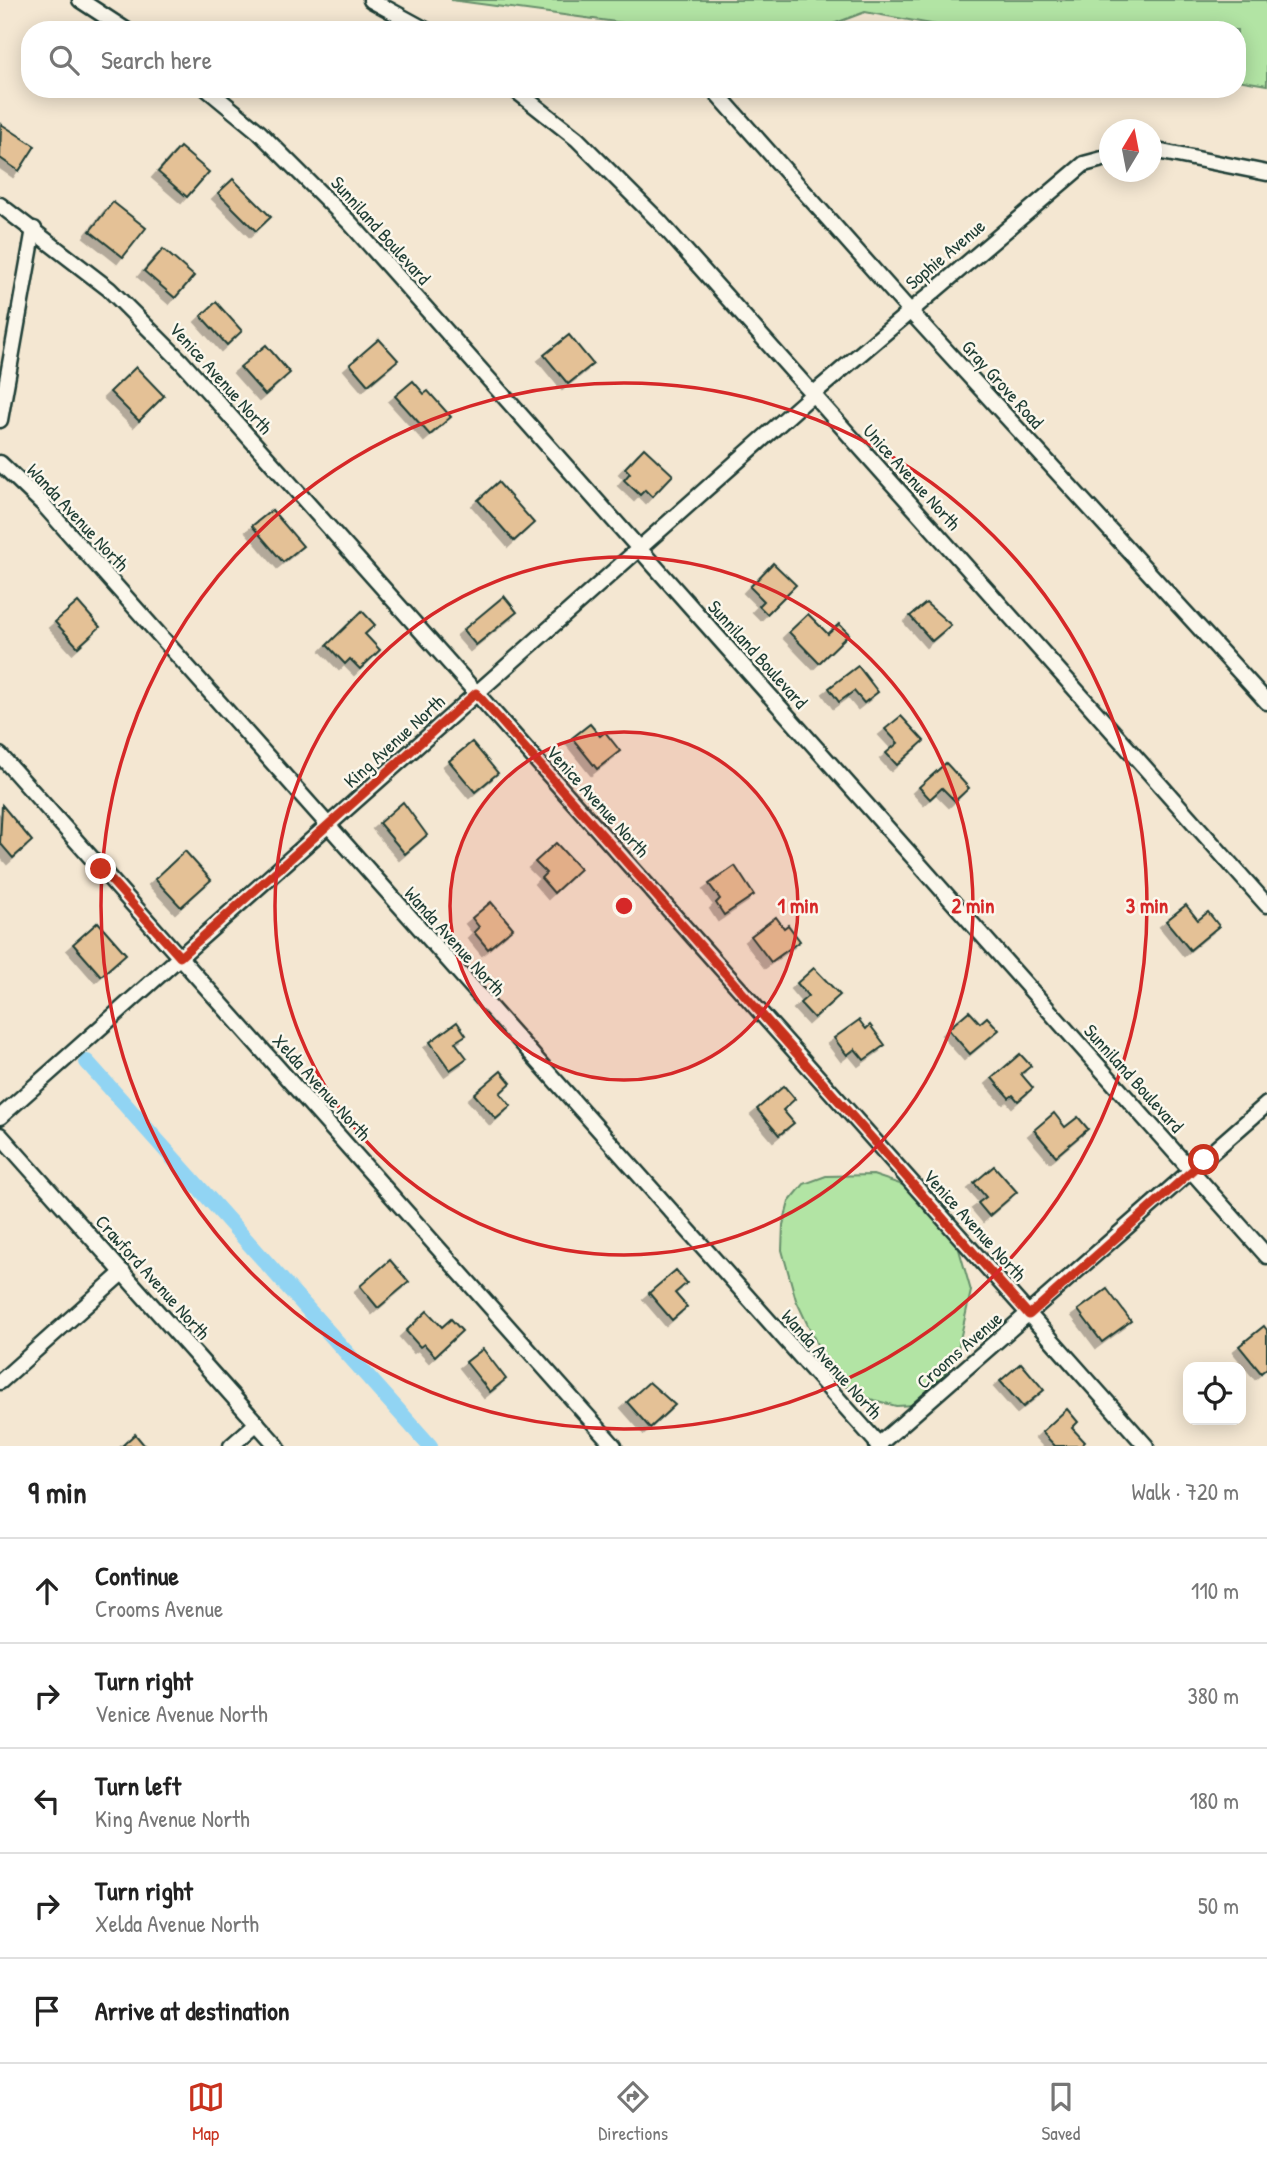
<!DOCTYPE html>
<html lang="en">
<head>
<meta charset="utf-8">
<style>
  :root { --surface:#fff; --page:#f6f6f6; --text:#222; --muted:#767676; --line:#e0e0e0; --accent:#c8321e }
  body { margin:0; font-family:"Patrick Hand",sans-serif; background:var(--page); color:var(--text) }
  .controls { position:absolute; right:21px; bottom:21px; display:grid; overflow:hidden; border-radius:14px; box-shadow:0 4px 18px #0003 }
  .controls button { width:63px; height:63px; display:grid; place-items:center; padding:0; border:0; border-bottom:2px solid var(--line); background:var(--surface); color:var(--text); font:35px sans-serif }
  .compass { position:absolute; left:1099px; top:119px; width:63px; height:63px; border-radius:50%; background:var(--surface); box-shadow:0 4px 18px #0003; rotate:10deg }
  .stop { position:absolute; width:21px; height:21px; margin:-16px; border:5px solid #c8321e; border-radius:50%; background:#fff }
  .stop.end { background:#c8321e; border-color:#fff; box-shadow:0 2px 7px #0008 }
  .list { margin:0; padding:0; list-style:none }
  h2 { display:flex; justify-content:space-between; align-items:center; height:91px; margin:0; padding:0 28px; font-size:30px }
  h2 small { font-size:23px; font-weight:400; color:var(--muted) }
  .list li { display:grid; grid-template-columns:46px 1fr auto; gap:21px; align-items:center; box-sizing:border-box; height:105px; padding:0 28px; border-top:2px solid var(--line) }
  .list b { display:block; font-size:26px; white-space:nowrap }
  .list p { margin:0; font-size:23px; white-space:nowrap; color:var(--muted) }
  .list em { font-size:23px; font-style:normal; color:var(--muted) }
  .icon { flex:none; width:38px; height:38px; fill:none; stroke:currentColor; stroke-width:2; stroke-linecap:round; stroke-linejoin:round }
  .map { position:relative; flex:none; width:1267px; height:1446px; overflow:hidden }
  .search { position:absolute; background:var(--surface); box-shadow:0 4px 18px #0003; left:21px; right:21px; top:21px; height:77px; display:flex; align-items:center; gap:18px; box-sizing:border-box; padding:0 24px; border-radius:28px; color:var(--muted); font-size:26px }
  .sheet { height:616px; background:var(--surface) }
  nav { display:flex; justify-content:space-around; align-items:center; box-sizing:border-box; height:98px; border-top:2px solid var(--line); background:var(--surface); font-size:19px; color:var(--muted) }
  nav a { display:grid; justify-items:center; gap:4px }
  nav .on { color:var(--accent) }
  .map>svg:first-child { display:block }
  .green { fill:#b2e4a4; stroke:#68906c; stroke-width:2 }
  .lines { fill:none; stroke-linecap:round; stroke-linejoin:round }
  .canal { stroke:#91d4f3; stroke-width:16 }
  .building { fill:#e4c196; stroke:#1f3d34; stroke-width:2; filter:url(#shadow) }
  .street-casing { stroke:#1f3d34; stroke-width:19 }
  .street { stroke:#fbf7ec; stroke-width:14 }
  .route { stroke:#c8321e; stroke-width:9 }
  .ring { fill:none; stroke:#d62828; stroke-width:3.5 }
  .labels { text-anchor:middle; dominant-baseline:central; stroke-width:5; stroke-linejoin:round; paint-order:stroke }
  .street-label { font-size:19px; fill:#1f3d34; stroke:#fbf7ec }
  .centre { fill:#d62828; stroke:#fbf7ec; stroke-width:3.5 }
  .ring-label { font-size:21px; text-anchor:middle; font-weight:bold; fill:#d62828; stroke:#fbf7ec; stroke-width:5; stroke-linejoin:round; paint-order:stroke }
</style>
</head>
<body>
<div class="map">
<svg width="1267" height="1446" viewBox="0 0 1267 1446">
  <defs>
    <filter id="shadow"><feDropShadow dx="-6" dy="6" stdDeviation="0" flood-color="#0004"/></filter>
  </defs>
  <rect width="100%" height="100%" fill="#f4e7d2"/>
  <filter id="ink" filterUnits="userSpaceOnUse"><feTurbulence type="fractalNoise" baseFrequency=".0143" numOctaves="2"/><feDisplacementMap in="SourceGraphic" scale="14" xChannelSelector="R" yChannelSelector="G"/><feConvolveMatrix kernelMatrix="1 2 1 2 8 2 1 2 1" color-interpolation-filters="sRGB"/></filter>
  <g filter="url(#ink)">
    <!-- green -->
    <g class="green">
      <path d="M451,0H1267V85L1237,80V30H964L865,12L825,27L661,28Z"/>
      <path d="M873,1175L909,1187L956,1239L971,1291L957,1353L939,1384L916,1405L896,1406L870,1399L843,1385L827,1366L796,1300L782,1250L783,1225L789,1202L804,1184L826,1176Z"/>
    </g>
    <g class="lines">
      <!-- canal -->
      <path class="canal" d="M87,1062L430,1446"/>
    </g>
    <!-- building -->
    <g class="building">
      <path d="M1,124L35,146L19,171L0,158Z"/>
      <path d="M180,147L209,172L187,197L158,172Z"/>
      <path d="M233,179L271,217L256,231L218,193Z"/>
      <path d="M113,202L146,228L123,257L90,231Z"/>
      <path d="M163,249L194,276L175,298L144,271Z"/>
      <path d="M216,302L242,331L227,345L201,316Z"/>
      <path d="M569,335L593,364L568,384L544,355Z"/>
      <path d="M379,339L398,360L368,385L350,364Z"/>
      <path d="M266,345L290,373L265,395L240,367Z"/>
      <path d="M136,367L164,396L139,421L110,392Z"/>
      <path d="M413,381L424,394L428,391L451,417L430,435L395,396Z"/>
      <path d="M644,448L673,475L652,497L645,490L640,495L624,480L630,473L625,468Z"/>
      <path d="M498,482L534,523L514,541L478,500Z"/>
      <path d="M272,510L303,546L283,562L252,526Z"/>
      <path d="M773,563L796,585L767,614L759,606L764,601L750,587Z"/>
      <path d="M504,596L517,612L476,645L463,630Z"/>
      <path d="M78,602L100,627L78,647L55,622Z"/>
      <path d="M926,603L951,625L932,641L910,616Z"/>
      <path d="M362,611L375,625L365,634L380,650L360,669L350,659L345,664L327,645Z"/>
      <path d="M808,614L828,634L839,624L849,634L819,663L789,632Z"/>
      <path d="M858,666L878,692L864,703L854,691L839,702L829,688Z"/>
      <path d="M901,716L924,741L897,765L886,753L898,743L885,729Z"/>
      <path d="M590,724L600,736L605,732L620,751L597,769L572,738Z"/>
      <path d="M472,742L498,773L475,792L449,761Z"/>
      <path d="M946,763L969,788L955,801L942,788L930,799L919,787Z"/>
      <path d="M403,802L427,835L405,854L379,823Z"/>
      <path d="M2,805L32,841L13,858L0,843Z"/>
      <path d="M556,843L580,869L554,893L541,878L546,873L535,862Z"/>
      <path d="M185,851L211,880L181,907L155,879Z"/>
      <path d="M735,866L754,895L724,915L716,903L720,899L709,884Z"/>
      <path d="M491,902L513,928L488,949L474,932L479,927L472,918Z"/>
      <path d="M1186,905L1198,920L1208,912L1219,926L1190,950L1166,921Z"/>
      <path d="M776,917L784,928L788,925L800,941L771,962L751,936Z"/>
      <path d="M98,922L126,954L101,976L73,944Z"/>
      <path d="M814,968L840,995L814,1018L800,1003L808,996L797,983Z"/>
      <path d="M969,1011L980,1023L987,1017L999,1030L970,1054L948,1029Z"/>
      <path d="M859,1020L866,1029L870,1025L885,1045L864,1060L855,1049L847,1055L834,1038Z"/>
      <path d="M457,1022L466,1035L455,1042L467,1058L450,1070L430,1042Z"/>
      <path d="M1020,1054L1031,1066L1021,1074L1033,1088L1018,1101L1013,1095L1009,1098L992,1078Z"/>
      <path d="M501,1071L511,1083L500,1093L511,1106L496,1119L474,1094Z"/>
      <path d="M784,1086L795,1099L783,1110L794,1123L779,1135L757,1109Z"/>
      <path d="M1054,1113L1065,1127L1078,1117L1088,1129L1056,1156L1034,1130Z"/>
      <path d="M994,1166L1017,1192L989,1216L978,1203L986,1197L974,1183Z"/>
      <path d="M390,1260L409,1282L378,1308L360,1286Z"/>
      <path d="M676,1270L687,1283L675,1293L687,1307L672,1320L649,1293Z"/>
      <path d="M1107,1289L1131,1321L1102,1342L1078,1310Z"/>
      <path d="M427,1311L442,1327L451,1319L462,1331L435,1356L424,1344L420,1347L406,1331Z"/>
      <path d="M1264,1326L1267,1330V1368L1261,1373L1239,1346Z"/>
      <path d="M483,1349L506,1379L490,1392L466,1362Z"/>
      <path d="M1021,1363L1044,1390L1023,1407L1000,1381Z"/>
      <path d="M649,1382L675,1405L650,1428L627,1402Z"/>
      <path d="M1067,1409L1078,1422L1072,1428L1085,1442L1081,1446H1055L1042,1432Z"/>
      <path d="M135,1434L145,1446H122Z"/>
    </g>
    <g class="lines">
      <defs>
        <g id="street">
          <path d="M80,0L126,30"/>
          <path d="M371,0L426,30"/>
          <path d="M207,89L259,132L351,224L1267,1256"/>
          <path d="M514,89L577,139L659,221L1267,905"/>
          <path d="M713,89L909,310L1267,702"/>
          <path d="M1152,150L1267,173"/>
          <path d="M0,205L109,289L181,361L1146,1446"/>
          <path d="M0,420L34,229"/>
          <path d="M0,463L42,503L880,1446"/>
          <path d="M0,755L614,1446"/>
          <path d="M0,1117L813,394L1084,164L1110,157"/>
          <path d="M0,1135L277,1446"/>
          <path d="M0,1382L123,1272"/>
          <path d="M231,1446L257,1423"/>
          <path d="M877,1446L1267,1104"/>
        </g>
      </defs>
      <!-- street casing -->
      <use href="#street" class="street-casing"/>
      <!-- street -->
      <use href="#street" class="street"/>
    </g>
  </g>
  <g class="lines" filter="url(#ink)">
    <!-- route -->
    <path class="route" d="M101,869L180,957L476,693L1029,1315L1204,1160"/>
  </g>
  <!-- distance rings -->
  <circle cx="624" cy="906" r="174" fill="#d62828" fill-opacity=".12"/>
  <g class="ring">
    <circle cx="624" cy="906" r="174"/>
    <circle cx="624" cy="906" r="349"/>
    <circle cx="624" cy="906" r="523"/>
  </g>
  <g class="labels">
    <!-- street labels -->
    <g class="street-label">
      <text transform="translate(381 230) rotate(48)">Sunniland Boulevard</text>
      <text transform="translate(945 254) rotate(-40)">Sophie Avenue</text>
      <text transform="translate(221 378) rotate(48)">Venice Avenue North</text>
      <text transform="translate(1003 384) rotate(48)">Gray Grove Road</text>
      <text transform="translate(912 477) rotate(48)">Unice Avenue North</text>
      <text transform="translate(78 517) rotate(47)">Wanda Avenue North</text>
      <text transform="translate(758 654) rotate(48)">Sunniland Boulevard</text>
      <text transform="translate(394 741) rotate(-42)">King Avenue North</text>
      <text transform="translate(598 801) rotate(48)">Venice Avenue North</text>
      <text transform="translate(455 941) rotate(48)">Wanda Avenue North</text>
      <text transform="translate(1134 1078) rotate(48)">Sunniland Boulevard</text>
      <text transform="translate(322 1087) rotate(48)">Xelda Avenue North</text>
      <text transform="translate(975 1225) rotate(48)">Venice Avenue North</text>
      <text transform="translate(153 1277) rotate(48)">Crawford Avenue North</text>
      <text transform="translate(959 1350) rotate(-41)">Crooms Avenue</text>
      <text transform="translate(832 1364) rotate(48)">Wanda Avenue North</text>
    </g>
  </g>
  <circle cx="624" cy="906" r="10" class="centre"/>
  <g class="ring-label">
    <text x="798" y="913">1 min</text>
    <text x="973" y="913">2 min</text>
    <text x="1147" y="913">3 min</text>
  </g>
</svg>
<div class="controls">
<button><svg class="icon" aria-label="locate" viewBox="0 0 24 24"><circle cx="12" cy="12" r="6"/><path d="M12 2v4M12 18v4M2 12h4M18 12h4"/></svg></button>
</div>
<svg class="compass" viewBox="-18 -18 36 36"><path d="M0-13l5 13h-10z" fill="#e53935"/><path d="M0 13l5-13h-10z" fill="#767676"/></svg>
<div class="stop" style="left:1204px;top:1160px"></div>
<div class="stop end" style="left:101px;top:869px"></div>
<div class="search"><svg class="icon" aria-label="search" viewBox="0 0 24 24"><circle cx="10" cy="10" r="6"/><path d="M15 15l6 6"/></svg>Search here</div>
</div>
<section class="sheet">
<h2>9 min<small>Walk · 720 m</small></h2>
<ul class="list">
<li><svg class="icon" aria-label="ahead" viewBox="0 0 24 24"><path d="M12 20V5M6 11l6-6 6 6"/></svg><div><b>Continue</b><p>Crooms Avenue</p></div><em>110 m</em></li>
<li><svg class="icon" aria-label="right" viewBox="0 0 24 24"><path d="M7 20v-9h11M14 6l5 5-5 5"/></svg><div><b>Turn right</b><p>Venice Avenue North</p></div><em>380 m</em></li>
<li><svg class="icon" aria-label="left" viewBox="0 0 24 24"><path d="M17 20v-9H6M10 6l-5 5 5 5"/></svg><div><b>Turn left</b><p>King Avenue North</p></div><em>180 m</em></li>
<li><svg class="icon" aria-label="right" viewBox="0 0 24 24"><path d="M7 20v-9h11M14 6l5 5-5 5"/></svg><div><b>Turn right</b><p>Xelda Avenue North</p></div><em>50 m</em></li>
<li><svg class="icon" aria-label="arrive" viewBox="0 0 24 24"><path d="M6 21V4h12l-3 4 3 4H6"/></svg><div><b>Arrive at destination</b></div></li>
</ul>
</section>
<nav>
<a class="on"><svg class="icon" aria-label="map" viewBox="0 0 24 24"><path d="M3 6l6-2 6 2 6-2v14l-6 2-6-2-6 2zM9 4v14M15 6v14"/></svg>Map</a>
<a><svg class="icon" aria-label="directions" viewBox="0 0 24 24"><path d="M12 3l9 9-9 9-9-9zM9 14v-3h6M13 9l2 2-2 2"/></svg>Directions</a>
<a><svg class="icon" aria-label="saved" viewBox="0 0 24 24"><path d="M7 4h10v16l-5-4-5 4z"/></svg>Saved</a>
</nav>
</body>
</html>
